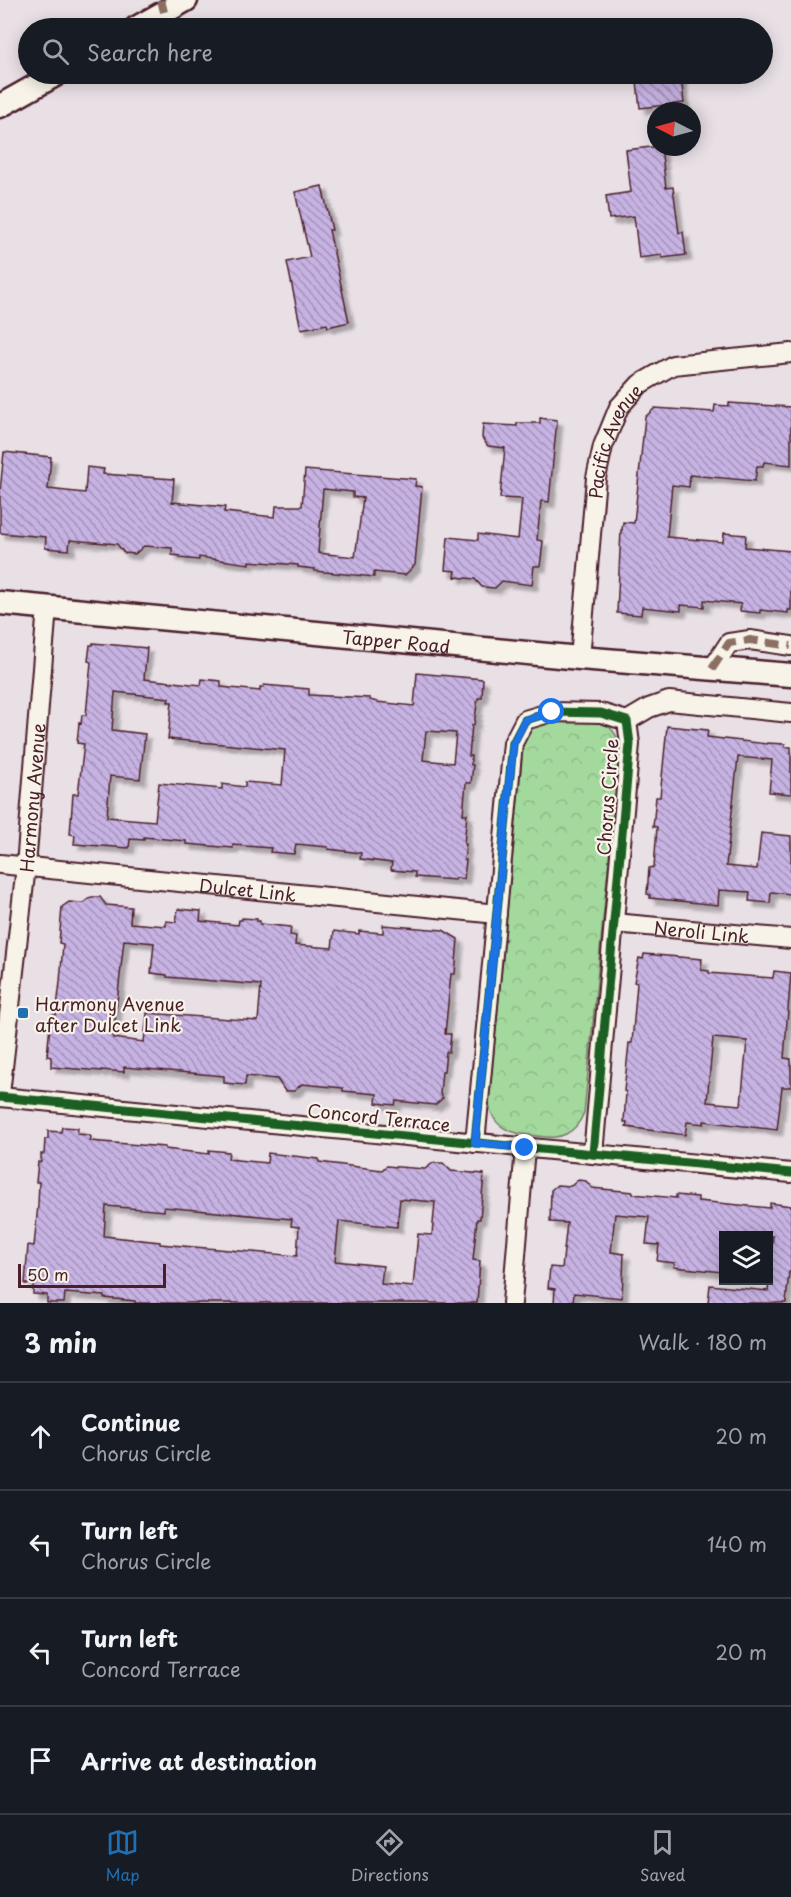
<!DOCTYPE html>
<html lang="en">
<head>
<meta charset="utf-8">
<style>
  :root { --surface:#171b24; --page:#242831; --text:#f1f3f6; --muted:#9ea1a6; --line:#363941; --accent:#1f6fb2 }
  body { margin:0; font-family:"Playpen Sans",sans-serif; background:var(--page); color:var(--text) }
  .controls { position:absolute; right:18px; bottom:18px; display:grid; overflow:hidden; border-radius:0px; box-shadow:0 3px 15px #0003 }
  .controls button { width:54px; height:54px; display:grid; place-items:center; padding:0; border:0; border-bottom:2px solid var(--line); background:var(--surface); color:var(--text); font:30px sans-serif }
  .compass { position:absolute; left:647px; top:102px; width:54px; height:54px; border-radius:50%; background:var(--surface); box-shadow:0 3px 15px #0003; rotate:276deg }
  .scale { position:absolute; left:18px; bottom:15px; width:148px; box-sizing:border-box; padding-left:6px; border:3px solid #4a1f2b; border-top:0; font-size:16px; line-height:21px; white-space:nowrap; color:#4a1f2b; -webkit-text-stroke:4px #f7f3e8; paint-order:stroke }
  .stop { position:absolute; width:18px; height:18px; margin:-14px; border:4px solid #1a73e8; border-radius:50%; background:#fff }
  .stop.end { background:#1a73e8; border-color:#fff; box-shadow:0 2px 6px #0008 }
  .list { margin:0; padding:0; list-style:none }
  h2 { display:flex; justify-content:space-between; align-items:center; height:78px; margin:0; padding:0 24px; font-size:26px }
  h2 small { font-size:20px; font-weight:400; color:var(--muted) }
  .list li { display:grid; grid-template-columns:39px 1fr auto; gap:18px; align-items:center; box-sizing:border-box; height:108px; padding:0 24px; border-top:2px solid var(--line) }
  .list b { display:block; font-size:22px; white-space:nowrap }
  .list p { margin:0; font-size:20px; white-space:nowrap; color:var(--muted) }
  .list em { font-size:20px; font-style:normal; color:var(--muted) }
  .icon { flex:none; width:33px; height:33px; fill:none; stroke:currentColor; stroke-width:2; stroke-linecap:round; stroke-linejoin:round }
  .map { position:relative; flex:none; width:791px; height:1303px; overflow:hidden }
  .search { position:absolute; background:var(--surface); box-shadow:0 3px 15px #0003; left:18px; right:18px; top:18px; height:66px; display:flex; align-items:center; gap:15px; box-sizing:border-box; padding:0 21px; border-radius:33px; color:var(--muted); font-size:22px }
  .sheet { height:510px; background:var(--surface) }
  nav { display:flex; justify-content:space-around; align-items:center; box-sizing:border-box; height:84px; border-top:2px solid var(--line); background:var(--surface); font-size:16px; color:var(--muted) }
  nav a { display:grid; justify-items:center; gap:3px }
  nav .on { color:var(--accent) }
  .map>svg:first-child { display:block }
  .forest { fill:url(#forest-crowns); stroke:#767c64; stroke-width:1.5 }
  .building { fill:url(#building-back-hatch); stroke:#4a1f2b; stroke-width:1.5; fill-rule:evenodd; filter:url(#shadow) }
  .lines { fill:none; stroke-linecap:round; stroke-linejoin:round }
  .minor-casing { stroke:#4a1f2b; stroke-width:22 }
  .tertiary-casing { stroke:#4a1f2b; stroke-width:27 }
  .minor { stroke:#f7f3e8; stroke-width:18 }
  .tertiary { stroke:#f7f3e8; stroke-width:22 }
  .quiet { stroke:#8d6e63; stroke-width:8; stroke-dasharray:15 8; stroke-linecap:butt }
  .cycleway-casing { stroke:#f7f3e8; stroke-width:13 }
  .cycleway { stroke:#1b5e20; stroke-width:9 }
  .route { stroke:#1a73e8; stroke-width:8 }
  .poi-dot { fill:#1f6fb2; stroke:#f7f3e8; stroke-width:2 }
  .labels { text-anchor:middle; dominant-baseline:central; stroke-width:4.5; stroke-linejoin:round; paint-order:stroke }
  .street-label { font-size:18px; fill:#4a1f2b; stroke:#f7f3e8 }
  .poi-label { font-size:18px; fill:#4a1f2b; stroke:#f7f3e8; text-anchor:start }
</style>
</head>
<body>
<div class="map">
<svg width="791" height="1303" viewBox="0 0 791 1303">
  <defs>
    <pattern id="forest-crowns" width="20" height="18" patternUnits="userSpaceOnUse" patternTransform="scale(1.5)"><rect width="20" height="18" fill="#a3d99d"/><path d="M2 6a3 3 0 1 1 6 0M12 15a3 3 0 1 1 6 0" fill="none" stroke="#8eba87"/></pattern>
    <pattern id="building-back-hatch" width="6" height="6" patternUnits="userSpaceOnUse" patternTransform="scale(1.5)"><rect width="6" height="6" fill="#c7b3e3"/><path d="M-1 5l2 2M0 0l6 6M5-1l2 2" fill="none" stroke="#a491b8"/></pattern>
    <filter id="shadow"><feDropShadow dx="5.5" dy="5.5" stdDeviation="1.5" flood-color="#0004"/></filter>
  </defs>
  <rect width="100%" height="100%" fill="#e9e0e6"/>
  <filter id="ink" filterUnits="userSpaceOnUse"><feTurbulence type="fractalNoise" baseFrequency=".0167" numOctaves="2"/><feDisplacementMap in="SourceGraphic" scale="12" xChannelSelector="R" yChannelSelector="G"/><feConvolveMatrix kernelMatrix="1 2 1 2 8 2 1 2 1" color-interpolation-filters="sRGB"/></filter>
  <g filter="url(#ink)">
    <!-- forest -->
    <path class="forest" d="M543,717C573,718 614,710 620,748L584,1113C580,1122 575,1130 566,1134C556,1139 547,1137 537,1136C514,1134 491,1130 489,1101L524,736L528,728Z"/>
    <!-- building -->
    <g class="building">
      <path d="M681,76L684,103L640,108L637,82Z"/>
      <path d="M651,147H661L666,188L673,187L679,233L683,232L686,255L662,258V255L639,258L634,216L609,219L606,196L631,192L626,150Z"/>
      <path d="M322,186L332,230H329L349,322L328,327L327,324L301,329L287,262L310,257L295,192Z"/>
      <path d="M729,403L791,407V465L764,462L763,466H757L755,481L690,475L689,487L672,485L667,537L723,542L724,533L746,535L745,547L791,551V610H788V613L760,610V613L740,611L741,604L704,600V607L681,605V611L642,607L641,615L617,613L621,530H622L623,522L634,523L645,417L655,408L714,412L715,405L729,406Z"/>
      <path d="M540,418L557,420L549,502L541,501L537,540L543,541L541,559L540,566H534L532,585L502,581L495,588L482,587L475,579L455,577L456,571L445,570L448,537L478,540V534L518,539L522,499L500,498L505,448L488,446L482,438L483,424L517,426V423H540Z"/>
      <path d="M4,452L51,457L48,489L85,493L87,467L104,469L103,474L174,479L172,502L225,507L224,512L275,517L276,506H302L305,470L416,479L415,486L422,487L415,565L405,575L374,572V577L315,571V569L298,567V565L249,561V564L199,557V560L180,558V556L172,555V548L144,546L135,554L124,553L117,544L70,540L69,550L45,548L46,537L0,533V491ZM323,489L353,492V497L363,498L355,557L318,553Z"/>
      <path d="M93,643L147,648L144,679L201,685L202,679L221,681V687L260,691V687H263L264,685L309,689V695L370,698V700L377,702L414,706L417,673L483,679L482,698H478L474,725H472L469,756H471V765H473L471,783H466L463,814H467L464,844H466L464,860H466L464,879L455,878V880L415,877V872L391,870L392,863L360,859L361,853L328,849V847L296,844L294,854L270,852L271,848L233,845V848L186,844V841L144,837V840L130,839L129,848L74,844L75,835L70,834L73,794H78L84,744L77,743L79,723L81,724L82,715H86L91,662L88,661L90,645H93ZM115,692L169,698L168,702H172L168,739L285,750L282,785L245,782V787L222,784V789L159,783L155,821L107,817L110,776L140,779L145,734L112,730ZM426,731L456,733L453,763L423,760Z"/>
      <path d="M667,726L708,730L707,737L767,744V743L785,744V747H791V794L769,792L772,760L738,757L726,866L757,869L761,833L791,836V894L771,892L770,903L749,901L750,892L719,890L718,905L650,898V895L647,894L649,868L654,867L657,827H653L656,797H660Z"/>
      <path d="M91,897H100L106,905L131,907L130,923L166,926V921L176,922L178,909L201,911L200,921L238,925L239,920H242V918L257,919V921H260V924L291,927L290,935L296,936L295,945L332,948L334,931L359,934V931L383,933V925L443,930L458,939L455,974H451L445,1034H451L449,1052H446L444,1071H442L440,1094L443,1098L435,1105L396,1101L395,1105L376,1103L377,1094L343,1091V1088L302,1084L294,1091H285L277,1079L246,1076L245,1085L224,1083V1076L124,1067V1072L101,1070V1071L51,1067V1057L47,1056L51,1015H56L60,982L63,944L59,943L62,907L69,902L83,903ZM124,940L154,943L151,973L167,975V977L261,985L258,1021L147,1013L144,1042L113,1038Z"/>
      <path d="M644,954L702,959L701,970L709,971V973L773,978L774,971L791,973L784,1058L791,1059V1087H782L777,1130L704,1121V1124L687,1122L685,1135L626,1127L627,1122H624L626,1092L624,1091L629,1043H632L637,983L634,982L639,958L643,959ZM713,1038L747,1041L741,1105L707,1102Z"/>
      <path d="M62,1127L78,1128L77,1134L89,1135L91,1137L90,1141L165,1147V1149L209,1154V1150L229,1152L228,1159L267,1163L268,1153L319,1159V1162L382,1170L386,1166L425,1169L433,1163H443L451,1171L484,1174L480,1219H477L473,1260L480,1261L477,1303H135V1301L104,1298V1296L65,1293L64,1303H47V1295L33,1294V1284H25L28,1245L34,1246L38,1205L39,1182H36L38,1162H41V1154H44L45,1139H48V1131L61,1132ZM400,1199L435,1202L432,1235L418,1234L413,1287L381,1284L383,1266L335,1261L339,1221L397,1227ZM106,1206L164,1211V1207L292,1219L291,1226L299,1227L297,1256L160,1244V1242L104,1236Z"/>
      <path d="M578,1180L586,1181L592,1188L633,1192V1194L676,1198V1195L698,1197V1201L770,1208V1203L791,1206V1272H789L786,1303H708L710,1285L768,1291L773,1236H723V1272L674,1267L675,1263L657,1261L659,1245L646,1244L649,1217L615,1214L611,1252L624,1254L622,1298L574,1293L573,1303H554L555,1289L548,1288L550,1267L562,1268L567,1223L550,1222L551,1190L557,1185L571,1186Z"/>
    </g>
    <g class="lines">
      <defs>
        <g id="minor">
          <path id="s1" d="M580,658L596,478L603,446L619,407L640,384L673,365L791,353"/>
          <path d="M712,669L729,643L750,640L791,646"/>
          <path d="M627,721L649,708L669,701L791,713"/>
          <path id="s2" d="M0,864L497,914"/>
          <path id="s3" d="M614,923L791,939"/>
          <path id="s4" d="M0,1094L26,866L47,607"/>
          <path d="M0,1097L791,1173"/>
          <path d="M475,1143L513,743L525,720L552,712L601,713L627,721L630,744L593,1154"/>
          <path d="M512,1303L525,1148"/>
        </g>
        <g id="tertiary">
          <path d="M136,28L186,0"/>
          <path d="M0,106L57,74"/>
          <path id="s5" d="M0,603L580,658L791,675"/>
        </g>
      </defs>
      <!-- minor casing -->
      <use href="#minor" class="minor-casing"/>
      <!-- tertiary casing -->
      <use href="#tertiary" class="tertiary-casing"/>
      <!-- minor -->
      <use href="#minor" class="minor"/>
      <!-- tertiary -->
      <use href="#tertiary" class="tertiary"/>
      <!-- quiet -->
      <g class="quiet">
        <path d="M161,0L164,12"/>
        <path d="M712,669L729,643L750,640L791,646"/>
      </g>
      <defs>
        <g id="cycleway">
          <path d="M0,1097L791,1173"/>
          <path d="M475,1143L513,743L525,720L552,712L601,713L627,721L630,744L593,1154"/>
        </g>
      </defs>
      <!-- cycleway casing -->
      <use href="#cycleway" class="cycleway-casing"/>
      <!-- cycleway -->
      <use href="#cycleway" class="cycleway"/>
    </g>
  </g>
  <g class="lines" filter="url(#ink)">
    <!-- route -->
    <path class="route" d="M525,1148L475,1143L513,744L525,720L552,712"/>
  </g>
  <!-- markers -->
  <rect class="poi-dot" x="17" y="1007" width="12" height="12" rx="3"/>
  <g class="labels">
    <!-- street labels -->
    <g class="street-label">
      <text stroke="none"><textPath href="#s1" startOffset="222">Pacific Avenue</textPath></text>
      <text stroke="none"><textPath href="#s5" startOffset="398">Tapper Road</textPath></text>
      <text stroke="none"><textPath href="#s4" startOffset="298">Harmony Avenue</textPath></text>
      <text transform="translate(607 797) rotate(-86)">Chorus Circle</text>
      <text stroke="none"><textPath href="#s2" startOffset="249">Dulcet Link</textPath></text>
      <text stroke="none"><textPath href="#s3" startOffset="88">Neroli Link</textPath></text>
      <text transform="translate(379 1117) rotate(6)">Concord Terrace</text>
    </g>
    <!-- poi labels -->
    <g class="poi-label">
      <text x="35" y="1003">Harmony Avenue<tspan x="35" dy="21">after Dulcet Link</tspan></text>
    </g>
  </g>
</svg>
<div class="controls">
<button><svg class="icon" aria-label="layers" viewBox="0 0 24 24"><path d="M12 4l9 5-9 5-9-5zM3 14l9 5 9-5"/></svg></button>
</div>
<svg class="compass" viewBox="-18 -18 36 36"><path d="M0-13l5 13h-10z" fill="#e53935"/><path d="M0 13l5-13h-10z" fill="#9ea1a6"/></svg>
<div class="scale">50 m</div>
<div class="stop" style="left:552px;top:712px"></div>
<div class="stop end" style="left:525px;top:1148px"></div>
<div class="search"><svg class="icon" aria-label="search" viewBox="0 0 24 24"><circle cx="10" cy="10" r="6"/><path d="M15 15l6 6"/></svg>Search here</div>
</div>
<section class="sheet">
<h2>3 min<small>Walk · 180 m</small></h2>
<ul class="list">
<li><svg class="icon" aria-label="ahead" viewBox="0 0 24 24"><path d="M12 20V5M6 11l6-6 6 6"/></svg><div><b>Continue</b><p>Chorus Circle</p></div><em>20 m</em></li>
<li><svg class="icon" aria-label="left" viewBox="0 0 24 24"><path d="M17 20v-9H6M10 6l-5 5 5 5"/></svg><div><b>Turn left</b><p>Chorus Circle</p></div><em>140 m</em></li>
<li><svg class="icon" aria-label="left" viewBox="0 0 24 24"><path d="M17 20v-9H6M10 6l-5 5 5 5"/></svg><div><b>Turn left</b><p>Concord Terrace</p></div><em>20 m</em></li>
<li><svg class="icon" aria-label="arrive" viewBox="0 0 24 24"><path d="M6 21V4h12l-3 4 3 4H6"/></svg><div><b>Arrive at destination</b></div></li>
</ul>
</section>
<nav>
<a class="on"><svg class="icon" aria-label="map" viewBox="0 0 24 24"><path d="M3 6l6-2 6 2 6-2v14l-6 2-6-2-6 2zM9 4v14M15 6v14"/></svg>Map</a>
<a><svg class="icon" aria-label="directions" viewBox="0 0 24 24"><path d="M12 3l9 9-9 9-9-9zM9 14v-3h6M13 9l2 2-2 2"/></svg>Directions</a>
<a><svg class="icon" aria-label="saved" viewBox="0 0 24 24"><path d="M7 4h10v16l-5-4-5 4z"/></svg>Saved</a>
</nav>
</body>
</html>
